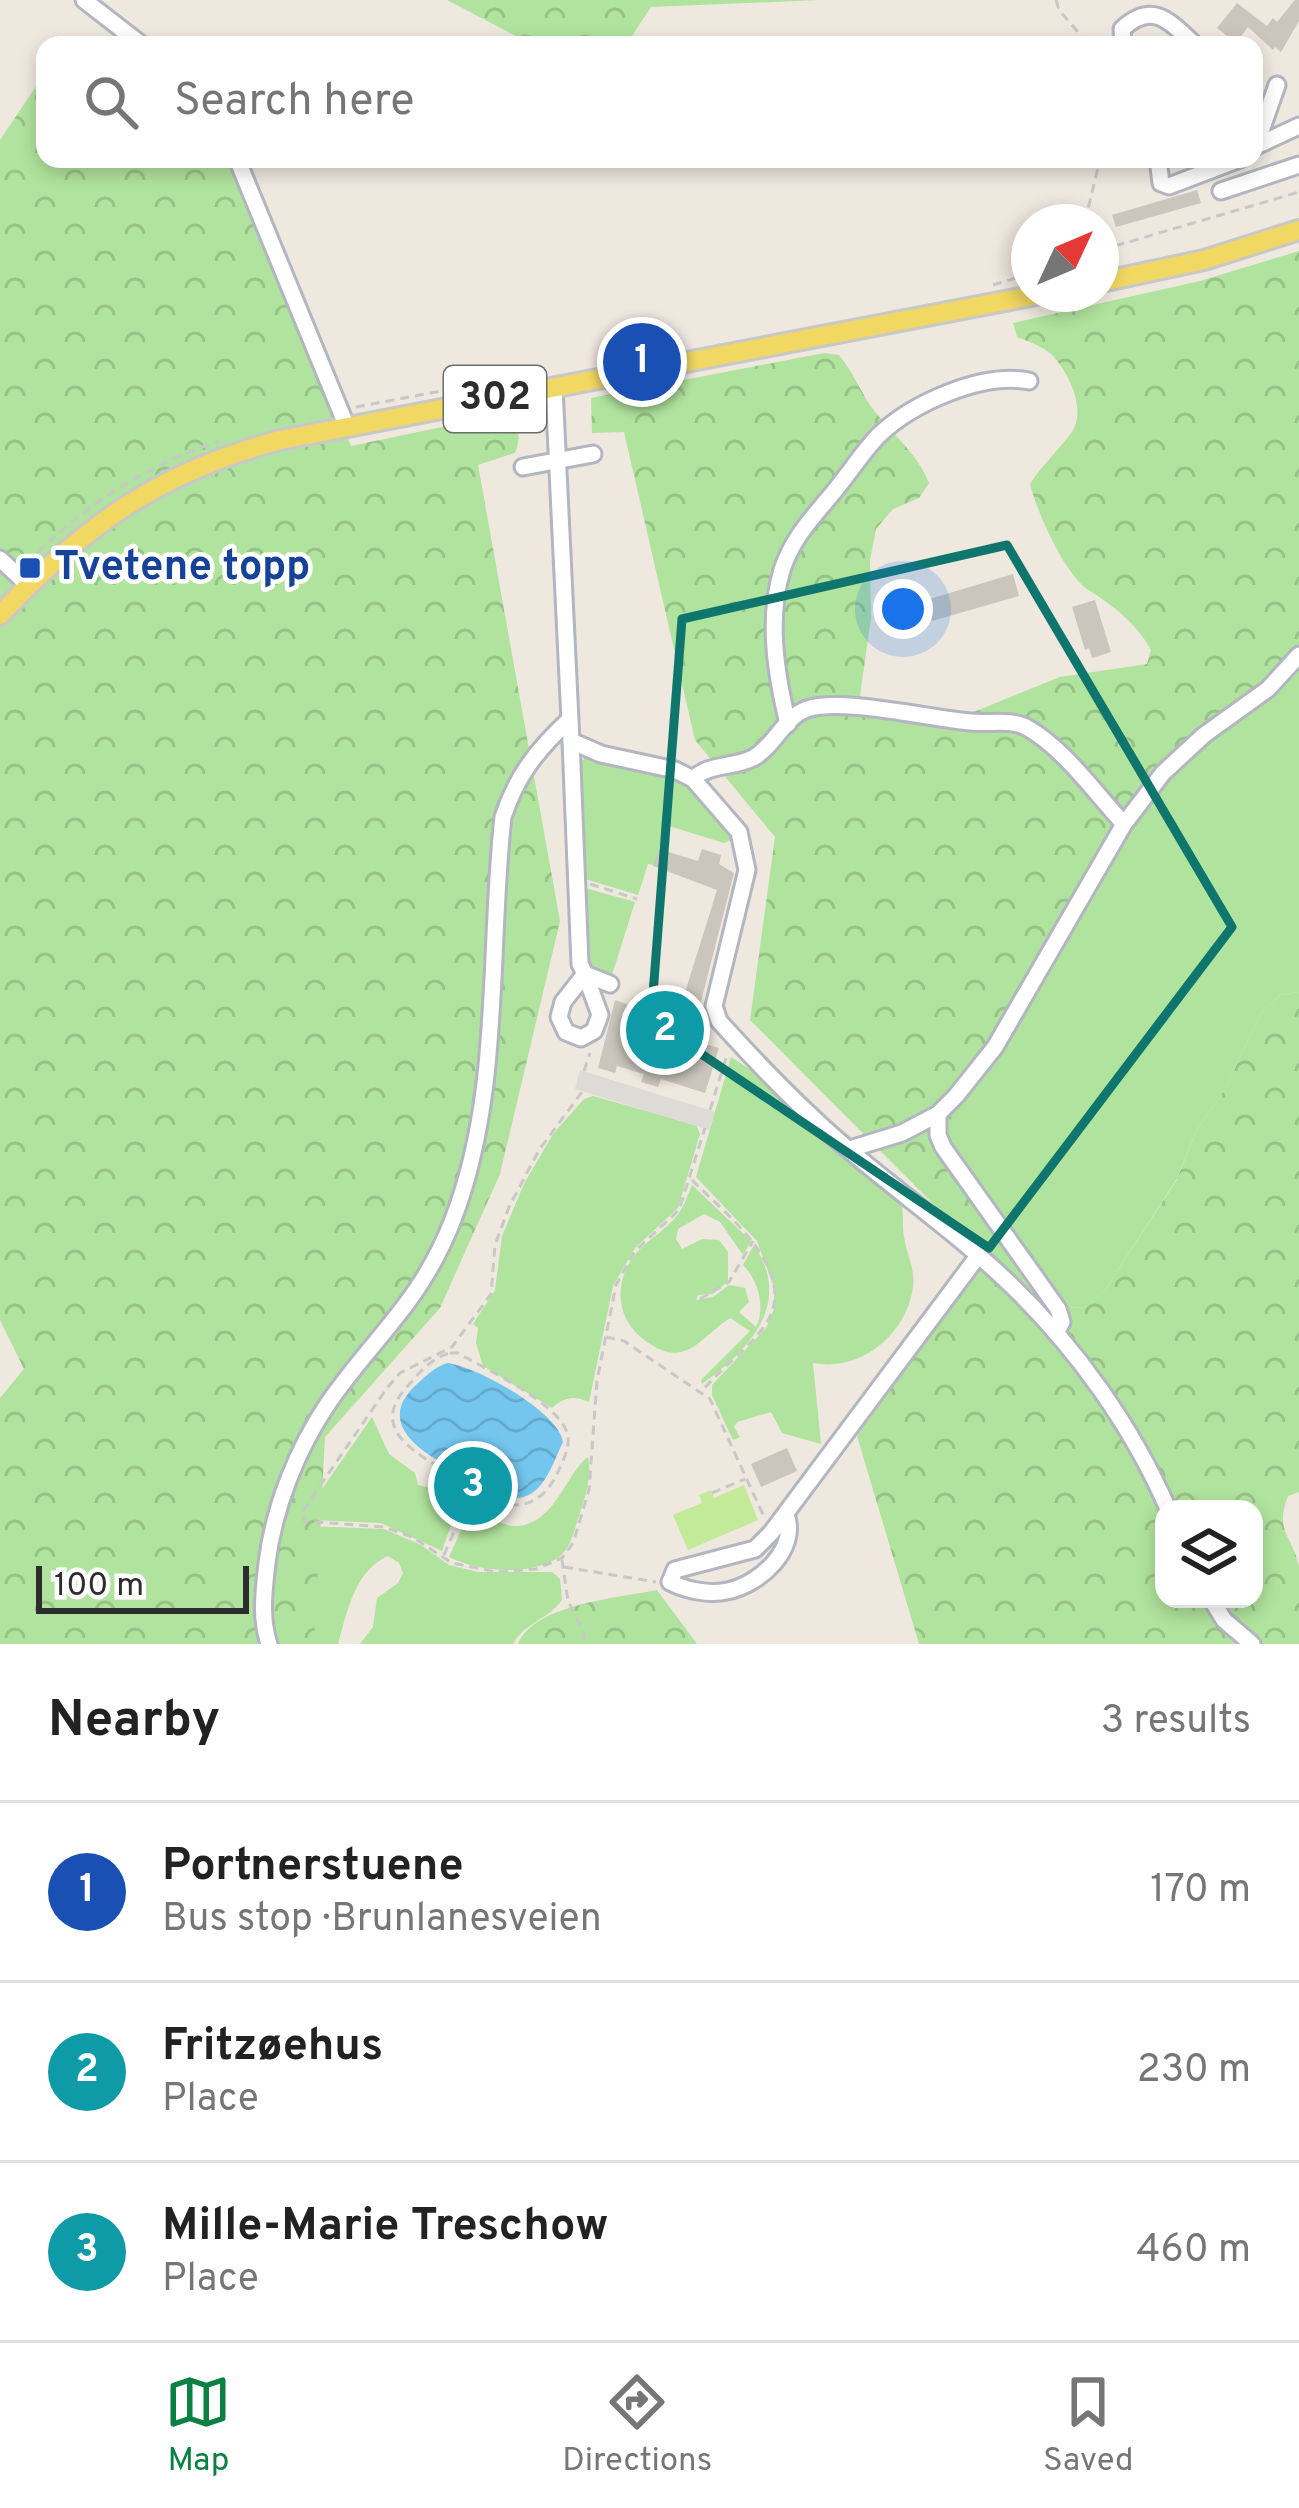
<!DOCTYPE html>
<html lang="en">
<head>
<meta charset="utf-8">
<style>
  :root { --surface:#fff; --page:#f6f6f6; --text:#222; --muted:#767676; --line:#e0e0e0; --accent:#0b8043 }
  body { margin:0; font-family:Overpass,sans-serif; background:var(--page); color:var(--text) }
  .controls { position:absolute; right:36px; bottom:36px; display:grid; overflow:hidden; border-radius:24px; box-shadow:0 6px 18px #0003 }
  .controls button { width:108px; height:108px; display:grid; place-items:center; padding:0; border:0; border-bottom:3px solid var(--line); background:var(--surface); color:var(--text); font:60px sans-serif }
  .compass { position:absolute; left:1011px; top:204px; width:108px; height:108px; border-radius:50%; background:var(--surface); box-shadow:0 6px 18px #0003; rotate:46deg }
  .scale { position:absolute; left:36px; bottom:30px; width:213px; box-sizing:border-box; padding-left:12px; border:6px solid #2d2d2d; border-top:0; font-size:33px; line-height:42px; white-space:nowrap; color:#2d2d2d; -webkit-text-stroke:9px #fff; paint-order:stroke }
  .you { position:absolute; left:903px; top:609px; width:42px; height:42px; margin:-30px; border:9px solid #fff; border-radius:50%; background:#1a73e8; box-shadow:0 0 0 18px #1a73e833 }
  .badge { display:grid; place-items:center; width:78px; height:78px; border-radius:50%; background:var(--accent); color:#fff; font-size:39px; font-weight:700 }
  .pin { position:absolute; translate:-50% -50%; border:6px solid #fff; box-shadow:0 3px 12px #0006 }
  .list { margin:0; padding:0; list-style:none }
  h2 { display:flex; justify-content:space-between; align-items:center; height:156px; margin:0; padding:0 48px; font-size:51px }
  h2 small { font-size:39px; font-weight:400; color:var(--muted) }
  .list li { display:grid; grid-template-columns:78px 1fr auto; gap:36px; align-items:center; box-sizing:border-box; height:180px; padding:0 48px; border-top:3px solid var(--line) }
  .list b { display:block; font-size:45px; white-space:nowrap }
  .list p { margin:0; font-size:39px; white-space:nowrap; color:var(--muted) }
  .list em { font-size:39px; font-style:normal; color:var(--muted) }
  .icon { flex:none; width:66px; height:66px; fill:none; stroke:currentColor; stroke-width:2; stroke-linecap:round; stroke-linejoin:round }
  .map { position:relative; flex:none; width:1299px; height:1644px; overflow:hidden }
  .search { position:absolute; background:var(--surface); box-shadow:0 6px 18px #0003; left:36px; right:36px; top:36px; height:132px; display:flex; align-items:center; gap:30px; box-sizing:border-box; padding:0 42px; border-radius:24px; color:var(--muted); font-size:45px }
  .sheet { height:696px; background:var(--surface) }
  nav { display:flex; justify-content:space-around; align-items:center; box-sizing:border-box; height:168px; border-top:3px solid var(--line); background:var(--surface); font-size:33px; color:var(--muted) }
  nav a { display:grid; justify-items:center; gap:6px }
  nav .on { color:var(--accent) }
  .map>svg:first-child { display:block }
  .grass { fill:#b0e39d }
  .forest { fill:url(#forest-crowns); fill-rule:evenodd }
  .pitch { fill:#c3ea99 }
  .plaza { fill:#dedbd6 }
  .water { fill:url(#water-waves) }
  .building { fill:#cac6be }
  .lines { fill:none; stroke-linecap:round; stroke-linejoin:round }
  .minor-casing { stroke:#b3b5c0; stroke-width:21 }
  .major-casing { stroke:#c8c8c8; stroke-width:24 }
  .path { stroke:#c8c8c8; stroke-width:3; stroke-dasharray:9 6; stroke-linecap:butt }
  .minor { stroke:#fff; stroke-width:15 }
  .major { stroke:#f0d862; stroke-width:18 }
  .marked { fill:none; stroke:#0f766e; stroke-width:9; stroke-linejoin:round }
  .transit-dot { fill:#1a4fb4; stroke:#fff; stroke-width:4.5 }
  .labels { text-anchor:middle; dominant-baseline:central; stroke-width:9; stroke-linejoin:round; paint-order:stroke }
  .shield { fill:#fff; stroke:#6c6c6c; stroke-width:3 }
  .shield-label { font-size:39px; font-weight:bold; fill:#2d2d2d }
  .transit-label { font-size:42px; font-weight:bold; fill:#164399; stroke:#fff; text-anchor:start }
</style>
</head>
<body>
<div class="map">
<svg width="1299" height="1644" viewBox="0 0 1299 1644">
  <defs>
    <pattern id="forest-crowns" width="20" height="18" patternUnits="userSpaceOnUse" patternTransform="scale(3)"><rect width="20" height="18" fill="#b0e39d"/><path d="M2 6a3 3 0 1 1 6 0M12 15a3 3 0 1 1 6 0" fill="none" stroke="#98c388"/></pattern>
    <pattern id="water-waves" width="16" height="10" patternUnits="userSpaceOnUse" patternTransform="scale(3)"><rect width="16" height="10" fill="#74c6ee"/><path d="M0 5q4-4 8 0t8 0" fill="none" stroke="#65aacc"/></pattern>
  </defs>
  <rect width="100%" height="100%" fill="#eee8df"/>
  <!-- grass -->
  <g class="grass">
    <path d="M1299,671V992L1280,995L1261,1013L1224,1091L1198,1128L1176,1180L1107,1287L1085,1308L1071,1307L1057,1295L957,1158L948,1142L946,1128C961,1094 988,1066 1008,1035C1063,947 1106,846 1178,771C1215,733 1263,710 1299,671Z"/>
    <path d="M587,756L682,777L730,826L733,839L724,843L666,825L654,865L648,864L638,895L585,879L581,762Z"/>
    <path d="M585,888L635,902L611,978L595,972L589,964Z"/>
    <path d="M731,1057L765,1079L805,1122L901,1200C904,1213 902,1225 904,1237C907,1257 917,1271 912,1293C903,1337 859,1372 813,1363L821,1444L782,1433L771,1412L737,1422L734,1427L740,1437L733,1440L712,1395V1385L766,1328L774,1309V1287L757,1241L696,1177Z"/>
    <path d="M593,1096L696,1125L700,1134L678,1208L635,1248L613,1286L589,1402C574,1395 564,1397 552,1408L483,1366L476,1343L478,1328L473,1324L495,1290L502,1236L524,1184L553,1134L584,1099Z"/>
    <path d="M692,1185L751,1241L743,1255L720,1222L704,1214L678,1229L676,1239L682,1249L702,1239L719,1240L728,1252V1281L713,1294L698,1295L696,1300L713,1297L729,1285L745,1288L749,1302L739,1312L756,1327C766,1308 758,1279 743,1265L754,1245C793,1303 750,1350 702,1384L701,1380L750,1331L730,1318C697,1340 685,1371 643,1339C613,1315 614,1276 640,1249C651,1238 665,1230 675,1218C684,1208 687,1196 692,1185Z"/>
    <path d="M372,1417L389,1454L415,1473L418,1485L441,1491L454,1503L452,1522L442,1551L381,1523L312,1520L306,1512Z"/>
    <path d="M588,1457C592,1476 586,1494 580,1513C575,1527 572,1546 560,1556C533,1577 477,1572 449,1557L463,1526L475,1513C488,1514 499,1524 512,1526C554,1529 567,1471 588,1457Z"/>
    <path d="M305,1526L384,1529L421,1545L449,1565L478,1572H552L560,1579L562,1600C548,1620 525,1622 513,1644H360L373,1627L377,1598L398,1583L403,1573L399,1563L388,1556C355,1570 347,1612 338,1644H282Z"/>
  </g>
  <!-- forest -->
  <g class="forest">
    <path d="M447,0H820L651,7L626,45H533Z"/>
    <path d="M45,73V159H230L351,446L504,414C519,425 522,436 515,453L478,465L560,921L500,1174L440,1308L325,1437L314,1644H0V1398L24,1369L0,1320V140Z"/>
    <path d="M1299,251V671C1263,710 1215,733 1178,771C1106,846 1063,948 1008,1035C988,1066 961,1095 947,1128L948,1142L957,1158L1057,1295L1071,1307L1085,1308L1107,1287L1176,1181L1198,1128L1224,1091L1261,1013L1280,995L1299,992V1492L1288,1496C1274,1533 1293,1535 1299,1567C1299,1591 1299,1620 1299,1644H919L857,1436L977,1270L982,1253L750,1020L775,837L695,740L624,432L592,433L591,398L824,353L839,355C852,371 859,388 870,405C889,432 917,452 929,483L919,498L893,509L876,529L870,560L871,618L860,695L874,717L939,726L1060,677L1147,664L1151,650C1136,623 1115,607 1090,591C1065,576 1037,512 1030,484C1042,465 1059,450 1072,432C1087,409 1068,371 1051,354C1042,346 1027,341 1017,337L1013,323L1200,281ZM1164,1509H1254V1599H1164Z"/>
    <path d="M657,1590L697,1644H518C535,1604 618,1598 657,1590Z"/>
  </g>
  <!-- pitch -->
  <path class="pitch" d="M744,1485L758,1520L688,1550L673,1515L702,1503L699,1495L711,1490L714,1498Z"/>
  <!-- plaza -->
  <path class="plaza" d="M580,1070L715,1112L709,1130L575,1089Z"/>
  <!-- water -->
  <path class="water" d="M447,1363C476,1366 559,1412 563,1442C553,1462 544,1496 518,1498C502,1500 488,1487 475,1480C441,1463 366,1430 417,1384C427,1375 435,1367 447,1363Z"/>
  <!-- building -->
  <g class="building">
    <path d="M1295,0H1299V21L1281,52L1275,47L1273,50L1248,27L1236,43L1217,28L1237,3L1267,26L1273,18L1277,22Z"/>
    <path d="M1197,190L1201,203L1116,227L1112,215Z"/>
    <path d="M1013,574L1019,596L932,621L926,600Z"/>
    <path d="M1095,600L1111,652L1092,658L1089,648L1085,650L1072,607Z"/>
    <path d="M659,849L698,861L702,849L721,855L719,864L734,873L694,1029L709,1033L705,1044L719,1048L705,1093L661,1079L658,1087L641,1082L644,1074L617,1066L615,1073L598,1068L615,1000L638,1008L628,1041L660,1021L662,1014L677,1018L717,890L653,866Z"/>
    <path d="M787,1448L797,1471L761,1487L751,1464Z"/>
  </g>
  <g class="lines">
    <defs>
      <g id="minor">
        <path d="M84,0L142,45"/>
        <path d="M1123,45L1122,29C1153,0 1170,22 1195,45"/>
        <path d="M1256,145L1277,85"/>
        <path d="M1254,147L1299,126"/>
        <path d="M237,159L347,427"/>
        <path d="M1158,159L1161,183L1169,186L1240,159"/>
        <path d="M1221,191L1299,165"/>
        <path d="M554,388L571,741L601,754L675,770L693,779L739,832L747,870L714,1006L719,1021C747,1052 777,1084 808,1113C872,1175 947,1223 1011,1285C1076,1348 1132,1426 1168,1509"/>
        <path d="M523,467L593,454"/>
        <path d="M0,559L28,585"/>
        <path d="M788,724C776,674 767,619 782,570C792,539 812,518 832,494C848,475 861,454 878,436C912,403 982,372 1029,381"/>
        <path d="M571,741L580,964L585,974L610,984"/>
        <path d="M693,779C710,763 733,768 753,758C774,747 784,717 807,709C840,697 932,719 971,722C989,724 1010,719 1026,727C1064,748 1095,793 1124,824"/>
        <path d="M585,974L600,1015L594,1031L581,1038L566,1032L559,1017L563,1002Z"/>
        <path d="M938,1114V1135L943,1147L1058,1309L1062,1322L1056,1333"/>
        <path d="M850,1149L902,1133L938,1114L956,1096L995,1047L1124,824L1163,773L1204,735L1268,689L1299,655"/>
        <path d="M786,1515C799,1549 759,1585 727,1591C709,1595 685,1590 670,1582L675,1570L755,1549L771,1533L978,1256"/>
        <path d="M1211,1599L1224,1620L1252,1644"/>
        <path d="M269,1644C260,1617 264,1590 267,1563C274,1507 297,1449 329,1402C375,1336 420,1303 452,1222C502,1095 488,951 503,817C517,775 537,750 569,720"/>
      </g>
      <g id="major">
        <path d="M1101,282L1204,260L1299,230"/>
        <path d="M0,615C85,525 159,472 280,440L1041,294"/>
      </g>
    </defs>
    <!-- minor casing -->
    <use href="#minor" class="minor-casing"/>
    <!-- major casing -->
    <use href="#major" class="major-casing"/>
    <!-- path -->
    <g class="path">
      <path d="M1056,0L1059,10L1089,45"/>
      <path d="M1085,222L1100,159"/>
      <path d="M1101,250L1299,192"/>
      <path d="M993,285L1029,274"/>
      <path d="M356,407L500,380"/>
      <path d="M27,563C82,507 144,466 219,441"/>
      <path d="M590,884L637,899"/>
      <path d="M584,1071L590,1053"/>
      <path d="M582,1092L539,1150L509,1207L495,1245L491,1294L452,1347L400,1373L387,1388L302,1512L304,1521L384,1527L412,1537L452,1563L496,1572L536,1569L562,1558L573,1543L589,1490L597,1381L616,1285L635,1251L679,1210L705,1128"/>
      <path d="M710,1110L727,1055"/>
      <path d="M692,1180C724,1213 805,1273 763,1328C746,1351 721,1368 703,1390"/>
      <path d="M700,1299L729,1282L753,1241"/>
      <path d="M606,1337L624,1341L710,1399L765,1519"/>
      <path d="M450,1353H458C485,1369 564,1405 568,1437C570,1449 559,1471 553,1481C545,1495 532,1505 515,1505C499,1505 487,1491 471,1490C448,1464 359,1441 406,1388C419,1373 431,1358 450,1353Z"/>
      <path d="M712,1493L745,1479"/>
      <path d="M444,1555L471,1492"/>
      <path d="M562,1560L568,1601L583,1631L584,1644"/>
      <path d="M564,1567L656,1582"/>
    </g>
    <!-- minor -->
    <use href="#minor" class="minor"/>
    <!-- major -->
    <use href="#major" class="major"/>
  </g>
  <!-- marked area -->
  <path class="marked" d="M1007,545L1232,927L989,1248L651,1020L682,619Z"/>
  <!-- markers -->
  <rect class="transit-dot" x="18" y="556" width="24" height="24" rx="6"/>
  <g class="labels">
    <!-- shield labels -->
    <rect class="shield" x="444" y="366" width="102" height="66" rx="9"/>
    <g class="shield-label">
      <text x="495" y="399">302</text>
    </g>
    <!-- transit labels -->
    <g class="transit-label">
      <text x="54" y="568">Tvetene topp</text>
    </g>
  </g>
</svg>
<div class="controls">
<button><svg class="icon" aria-label="layers" viewBox="0 0 24 24"><path d="M12 4l9 5-9 5-9-5zM3 14l9 5 9-5"/></svg></button>
</div>
<svg class="compass" viewBox="-18 -18 36 36"><path d="M0-13l5 13h-10z" fill="#e53935"/><path d="M0 13l5-13h-10z" fill="#767676"/></svg>
<div class="scale">100 m</div>
<div class="you"></div>
<div class="pin badge" style="left:642px;top:362px;background:#1a4fb4">1</div>
<div class="pin badge" style="left:665px;top:1030px;background:#0f9aa8">2</div>
<div class="pin badge" style="left:473px;top:1486px;background:#0f9aa8">3</div>
<div class="search"><svg class="icon" aria-label="search" viewBox="0 0 24 24"><circle cx="10" cy="10" r="6"/><path d="M15 15l6 6"/></svg>Search here</div>
</div>
<section class="sheet">
<h2>Nearby<small>3 results</small></h2>
<ul class="list">
<li><span class="badge" style="background:#1a4fb4">1</span><div><b>Portnerstuene</b><p>Bus stop · Brunlanesveien</p></div><em>170 m</em></li>
<li><span class="badge" style="background:#0f9aa8">2</span><div><b>Fritzøehus</b><p>Place</p></div><em>230 m</em></li>
<li><span class="badge" style="background:#0f9aa8">3</span><div><b>Mille-Marie Treschow</b><p>Place</p></div><em>460 m</em></li>
</ul>
</section>
<nav>
<a class="on"><svg class="icon" aria-label="map" viewBox="0 0 24 24"><path d="M3 6l6-2 6 2 6-2v14l-6 2-6-2-6 2zM9 4v14M15 6v14"/></svg>Map</a>
<a><svg class="icon" aria-label="directions" viewBox="0 0 24 24"><path d="M12 3l9 9-9 9-9-9zM9 14v-3h6M13 9l2 2-2 2"/></svg>Directions</a>
<a><svg class="icon" aria-label="saved" viewBox="0 0 24 24"><path d="M7 4h10v16l-5-4-5 4z"/></svg>Saved</a>
</nav>
</body>
</html>
